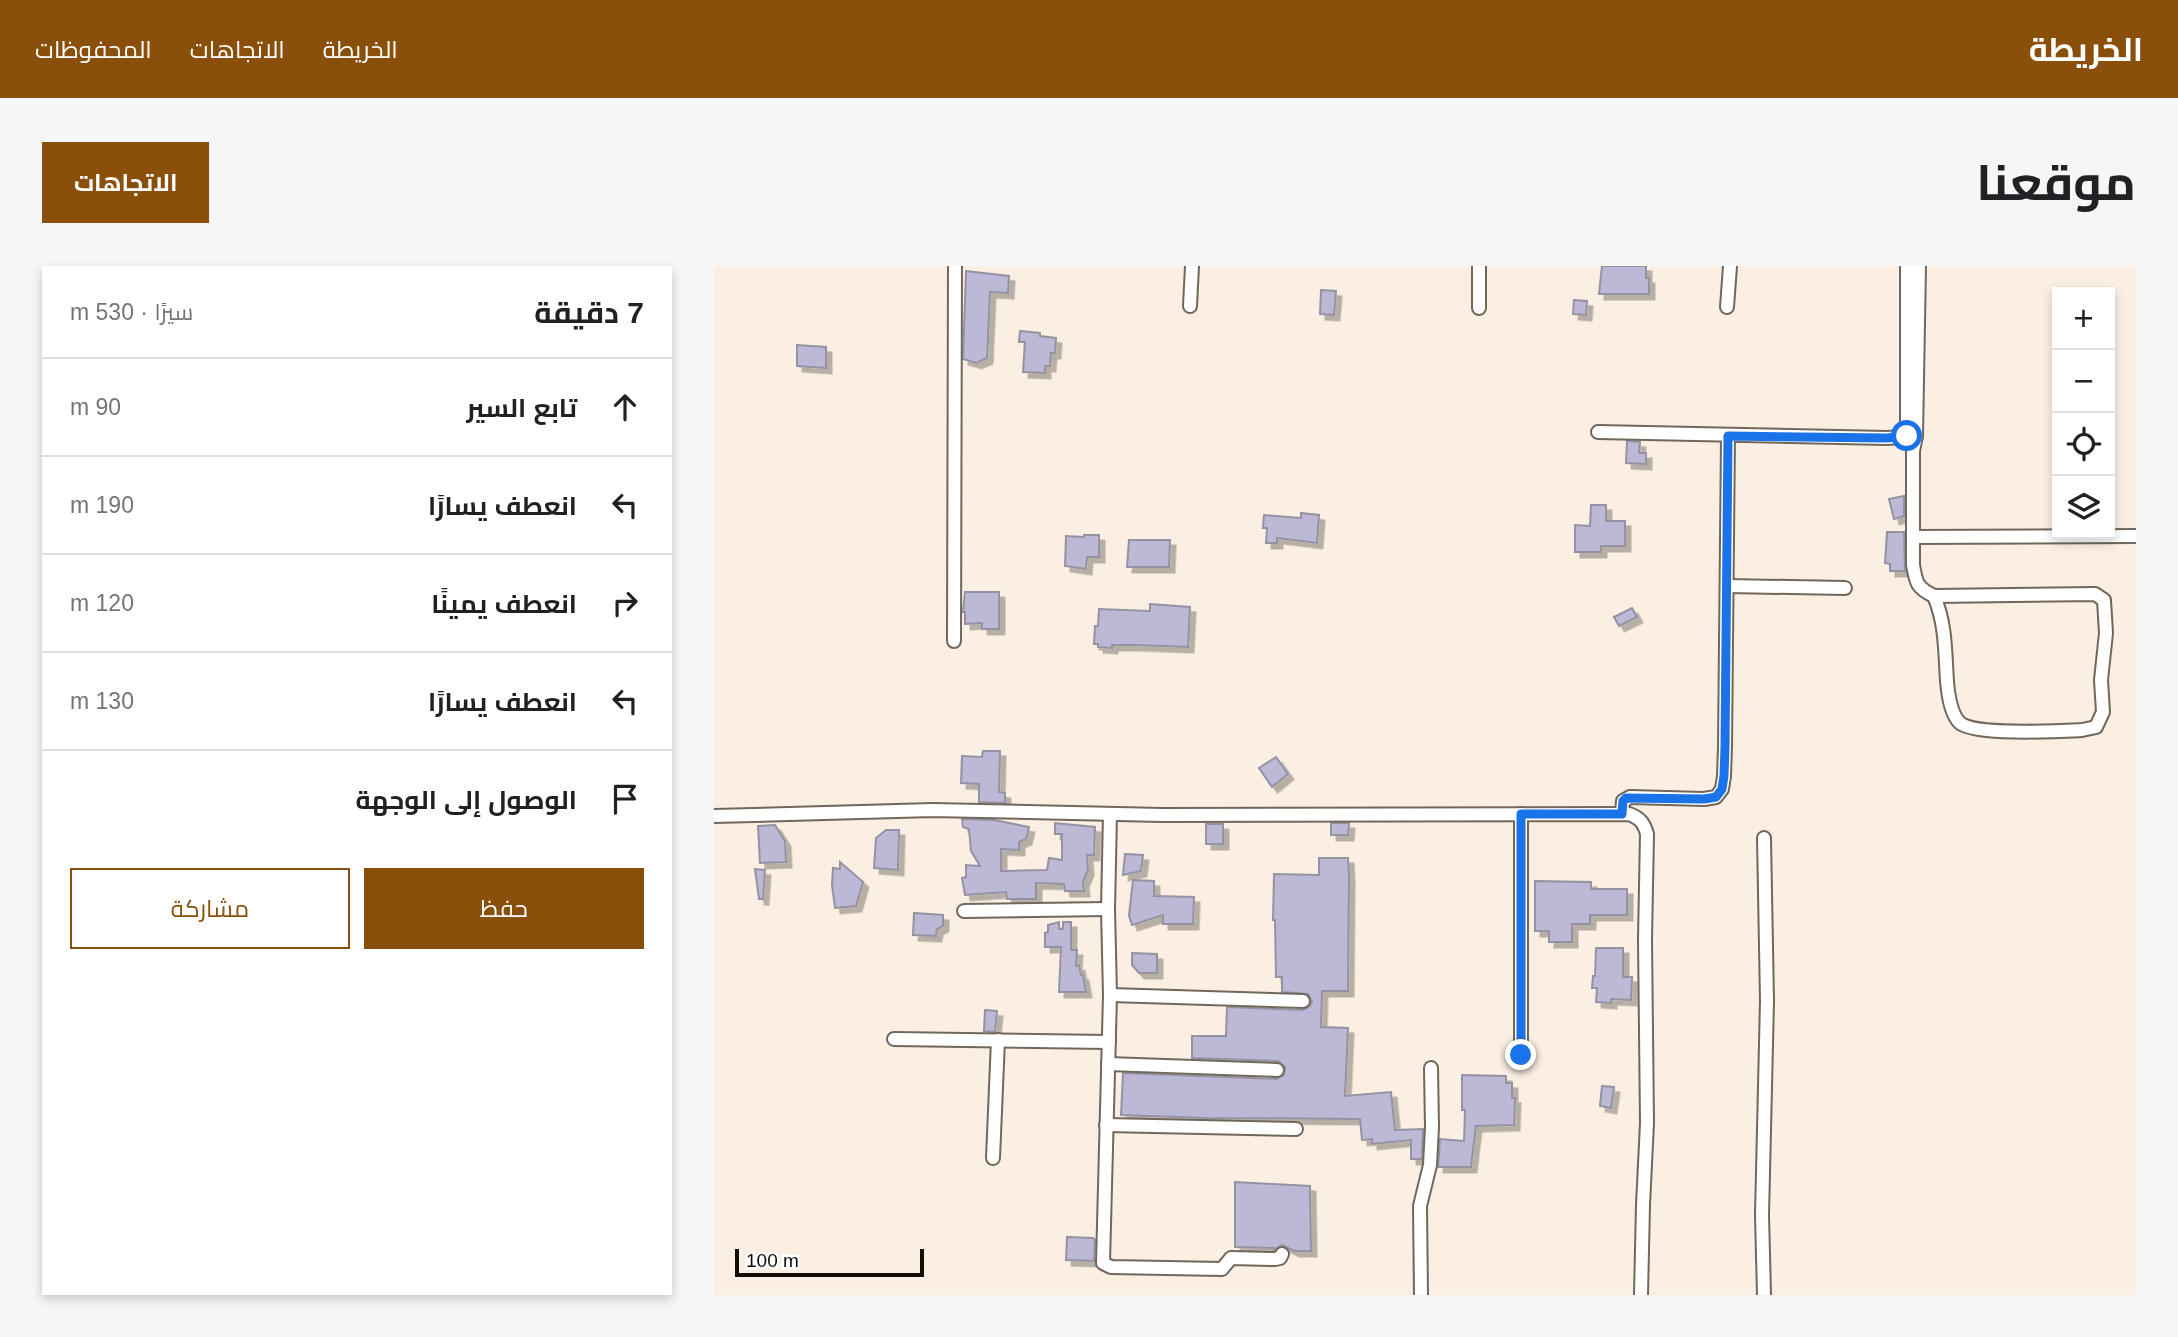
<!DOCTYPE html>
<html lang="ar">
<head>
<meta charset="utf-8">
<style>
  :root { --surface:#fff; --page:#f6f6f6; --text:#202124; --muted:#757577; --line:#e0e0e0; --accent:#8b4f0c }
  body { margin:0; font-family:Arial,Cairo,sans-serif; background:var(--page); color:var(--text); direction:rtl }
  .controls { position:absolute; right:21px; top:21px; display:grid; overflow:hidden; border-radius:0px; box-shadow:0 4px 10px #0003 }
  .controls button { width:63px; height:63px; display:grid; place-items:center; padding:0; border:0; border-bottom:2px solid var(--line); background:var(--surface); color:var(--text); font:35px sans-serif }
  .scale { position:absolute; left:21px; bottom:18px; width:189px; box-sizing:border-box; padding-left:7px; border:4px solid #120e0a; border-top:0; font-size:19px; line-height:24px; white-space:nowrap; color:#120e0a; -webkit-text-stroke:5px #fff; paint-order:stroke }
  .stop { position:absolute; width:21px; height:21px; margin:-16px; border:5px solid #1a73e8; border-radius:50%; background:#fff }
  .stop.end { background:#1a73e8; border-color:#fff; box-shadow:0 2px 7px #0008 }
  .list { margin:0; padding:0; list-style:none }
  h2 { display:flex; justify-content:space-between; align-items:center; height:91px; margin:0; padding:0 28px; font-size:30px }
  h2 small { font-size:23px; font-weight:400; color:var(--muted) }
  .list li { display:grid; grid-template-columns:46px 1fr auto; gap:21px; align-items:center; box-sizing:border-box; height:98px; padding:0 28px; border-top:2px solid var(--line) }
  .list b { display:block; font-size:26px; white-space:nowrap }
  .list em { font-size:23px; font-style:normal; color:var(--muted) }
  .actions { display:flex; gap:14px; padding:21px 28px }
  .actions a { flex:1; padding:16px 0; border:2px solid var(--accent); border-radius:0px; text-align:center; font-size:24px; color:var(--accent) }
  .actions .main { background:var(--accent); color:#fff }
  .icon { flex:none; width:38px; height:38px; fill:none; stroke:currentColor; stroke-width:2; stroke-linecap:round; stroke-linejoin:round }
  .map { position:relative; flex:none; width:1422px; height:1029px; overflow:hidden; direction:ltr; border-radius:0px }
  header { display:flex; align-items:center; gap:42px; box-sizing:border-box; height:98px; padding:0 35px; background:var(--accent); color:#fff }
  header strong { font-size:33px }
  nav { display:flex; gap:38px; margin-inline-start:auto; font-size:24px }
  .intro { display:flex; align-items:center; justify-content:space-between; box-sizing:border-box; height:168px; padding:0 42px }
  h1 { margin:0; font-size:49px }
  .button { padding:18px 32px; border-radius:0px; background:var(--accent); color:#fff; font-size:24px; font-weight:700 }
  main { display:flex; gap:42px; padding:0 42px }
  aside { flex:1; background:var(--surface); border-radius:0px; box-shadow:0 4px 10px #0003 }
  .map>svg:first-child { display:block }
  .building { fill:#bdb8d6; stroke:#9592a1; stroke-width:2; filter:url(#shadow) }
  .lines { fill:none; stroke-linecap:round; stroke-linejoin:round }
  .minor-casing { stroke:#71675c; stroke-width:16 }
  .minor { stroke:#fff; stroke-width:12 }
  .route { stroke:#1a73e8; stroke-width:9 }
</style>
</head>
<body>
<header>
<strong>الخريطة</strong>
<nav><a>الخريطة</a><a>الاتجاهات</a><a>المحفوظات</a></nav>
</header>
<div class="intro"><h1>موقعنا</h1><a class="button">الاتجاهات</a></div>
<main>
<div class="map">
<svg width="1422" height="1029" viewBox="0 0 1422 1029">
  <defs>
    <filter id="shadow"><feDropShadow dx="5.5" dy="5.5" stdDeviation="0" flood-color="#0004"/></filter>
  </defs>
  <rect width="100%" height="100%" fill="#faefe2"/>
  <!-- building -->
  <g class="building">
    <path d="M888,0H932V12H935V28H885Z"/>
    <path d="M252,5L295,10L294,27L276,26L273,92L262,97L249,93Z"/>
    <path d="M607,24L622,25L620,49L606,48Z"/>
    <path d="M860,34L873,35L872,49L859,48Z"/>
    <path d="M306,65L326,67V70L342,72L341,87H337L336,100H331V107L309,106L311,76H305Z"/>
    <path d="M83,79L112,81V102L83,100Z"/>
    <path d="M913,175L926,176L925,187H932V198L912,197Z"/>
    <path d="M1190,230V250L1180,253L1175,233Z"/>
    <path d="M877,239H892V255H911V280H887V286H861V259L876,260Z"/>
    <path d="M587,247L605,249L603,277L563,272V277H552L553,262H549L550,249L587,252Z"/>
    <path d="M1173,266H1190L1191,305H1176V298L1171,297Z"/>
    <path d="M370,269H385V291H373L372,303L351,300L352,270L370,271Z"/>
    <path d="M415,274H456L455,301H413Z"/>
    <path d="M251,326H285V363H268V357L251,358V346H249Z"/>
    <path d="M436,338L476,341L474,381L419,379H398V382L384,381V378H380L381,360H384L385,343L436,345Z"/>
    <path d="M918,342L923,351L905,360L900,351Z"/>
    <path d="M269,485H286L285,526L291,527V537L265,536V518L247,517L248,490L268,491Z"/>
    <path d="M562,491L574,508L558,521L545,502Z"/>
    <path d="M248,553L280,554L315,561L312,573L305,576V584L287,583V605L333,604L335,592L348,594V568H341V557L381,561L380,589H373L374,604L369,616L370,625H351L350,618L322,617V633H293L292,626L251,629L248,612L252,611V599L266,600L257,585L255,563L249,561Z"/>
    <path d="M617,557H635L634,569H617Z"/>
    <rect x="492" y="558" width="17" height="20"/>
    <path d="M61,559L71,575L72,596L46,597L44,560Z"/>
    <path d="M172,564H185L184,604L160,602L162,572Z"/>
    <path d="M411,588L429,589L427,605L409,609Z"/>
    <path d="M605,592H634L635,609L634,725H608L607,761L634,762L631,830L677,826L681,864L709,863L708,893H697V874L658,878V873L648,874L646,853L491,852L407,849L409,807L563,813L570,809L571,801L564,795L478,792V770H512L513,741L589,744L596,740L598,735L594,728L568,726V711H562L561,654H559L560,608L605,609Z"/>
    <path d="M126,596L149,616L142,640L121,642L118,619L119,602L126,603Z"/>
    <path d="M41,603L51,604L49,633H45Z"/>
    <path d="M419,614L440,615V630L480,631L479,658H449V649L418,659L415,650Z"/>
    <path d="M821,615L877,616V623H913V649H876V658H858V676H835V665H821Z"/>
    <path d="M200,647L229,649V660L223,663L222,670L199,669Z"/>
    <path d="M345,656V663H349V656H357V684H363L362,700L365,699L367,709H369L372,726H345L347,681H331V667L334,666V659Z"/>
    <path d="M882,682H909V711H918L917,734L897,733V737L882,736L883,722H878L879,710H881Z"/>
    <path d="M418,687L443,688V707H425L418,699Z"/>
    <path d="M271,744L283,745L281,766L270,765Z"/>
    <path d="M748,809L792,810V817H798V832H801L800,859L762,860L757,901H724L726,873L750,875L751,844H748Z"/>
    <path d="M888,820L900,821L897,842L886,840Z"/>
    <path d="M521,916L596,920L597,985H580L568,979L560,984V982L521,981Z"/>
    <path d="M353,971L379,972L381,974L380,995L352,994Z"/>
  </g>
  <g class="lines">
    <defs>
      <g id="minor">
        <path d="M1193,0V170L1196,178"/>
        <path d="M1205,0L1202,170L1199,185V299C1202,317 1203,322 1220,330L1381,328L1390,334L1392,367L1387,414L1389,446L1382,461L1368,464C1347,465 1257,470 1245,456C1236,446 1234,428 1233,415C1231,386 1232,358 1220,330"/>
        <path d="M476,40L478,0"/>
        <path d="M1013,41L1016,0"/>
        <path d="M765,42V0"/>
        <path d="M884,166L1173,172L1202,170"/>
        <path d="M1199,271L1422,270"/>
        <path d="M1013,320L1131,322"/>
        <path d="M240,375L241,0"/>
        <path d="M396,548L394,643L396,729L389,997L397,1001L508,1003L517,992L561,993L566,992L568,988"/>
        <path d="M908,548L909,535L916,531L990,533L1002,531L1008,523L1010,510L1011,481L1014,170"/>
        <path d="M0,550L219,544L448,549L915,548C926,552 930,557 933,568L931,673L933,857L929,939L927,1029"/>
        <path d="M250,645L394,643"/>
        <path d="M396,729L589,735"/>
        <path d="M180,773L395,776"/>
        <path d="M807,789V548"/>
        <path d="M394,798L563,804"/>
        <path d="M392,859L582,863"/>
        <path d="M279,892L284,774"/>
        <path d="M707,1029L706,940L716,899L718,861L717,802"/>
        <path d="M1050,1029L1048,949L1053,735L1050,572"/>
      </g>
    </defs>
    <!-- minor casing -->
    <use href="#minor" class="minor-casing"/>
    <!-- minor -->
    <use href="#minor" class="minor"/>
  </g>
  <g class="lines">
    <!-- route -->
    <path class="route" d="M807,789V548H908L909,535L912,532L990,533L1002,531L1008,523L1010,510L1011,481L1014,170L1173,172L1193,170"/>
  </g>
</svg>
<div class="controls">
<button>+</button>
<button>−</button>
<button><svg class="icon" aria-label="locate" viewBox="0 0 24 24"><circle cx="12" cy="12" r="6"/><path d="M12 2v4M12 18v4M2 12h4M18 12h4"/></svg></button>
<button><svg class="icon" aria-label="layers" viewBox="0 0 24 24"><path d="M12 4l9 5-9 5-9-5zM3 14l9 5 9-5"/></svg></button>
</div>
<div class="scale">100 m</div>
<div class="stop" style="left:1193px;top:170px"></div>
<div class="stop end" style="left:807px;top:789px"></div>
</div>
<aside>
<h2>7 دقيقة<small>سيرًا · 530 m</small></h2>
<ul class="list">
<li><svg class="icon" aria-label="ahead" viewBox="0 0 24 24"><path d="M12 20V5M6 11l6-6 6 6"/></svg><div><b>تابع السير</b></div><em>90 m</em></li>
<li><svg class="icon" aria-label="left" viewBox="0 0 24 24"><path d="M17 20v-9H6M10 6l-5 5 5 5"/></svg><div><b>انعطف يسارًا</b></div><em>190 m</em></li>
<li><svg class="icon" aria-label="right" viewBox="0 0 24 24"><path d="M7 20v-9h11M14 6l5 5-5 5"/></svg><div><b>انعطف يمينًا</b></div><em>120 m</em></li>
<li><svg class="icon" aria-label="left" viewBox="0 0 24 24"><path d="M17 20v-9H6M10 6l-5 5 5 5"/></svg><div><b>انعطف يسارًا</b></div><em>130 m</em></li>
<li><svg class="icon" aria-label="arrive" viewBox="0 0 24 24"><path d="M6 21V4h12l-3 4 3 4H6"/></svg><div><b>الوصول إلى الوجهة</b></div></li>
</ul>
<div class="actions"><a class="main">حفظ</a><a>مشاركة</a></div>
</aside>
</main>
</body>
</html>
